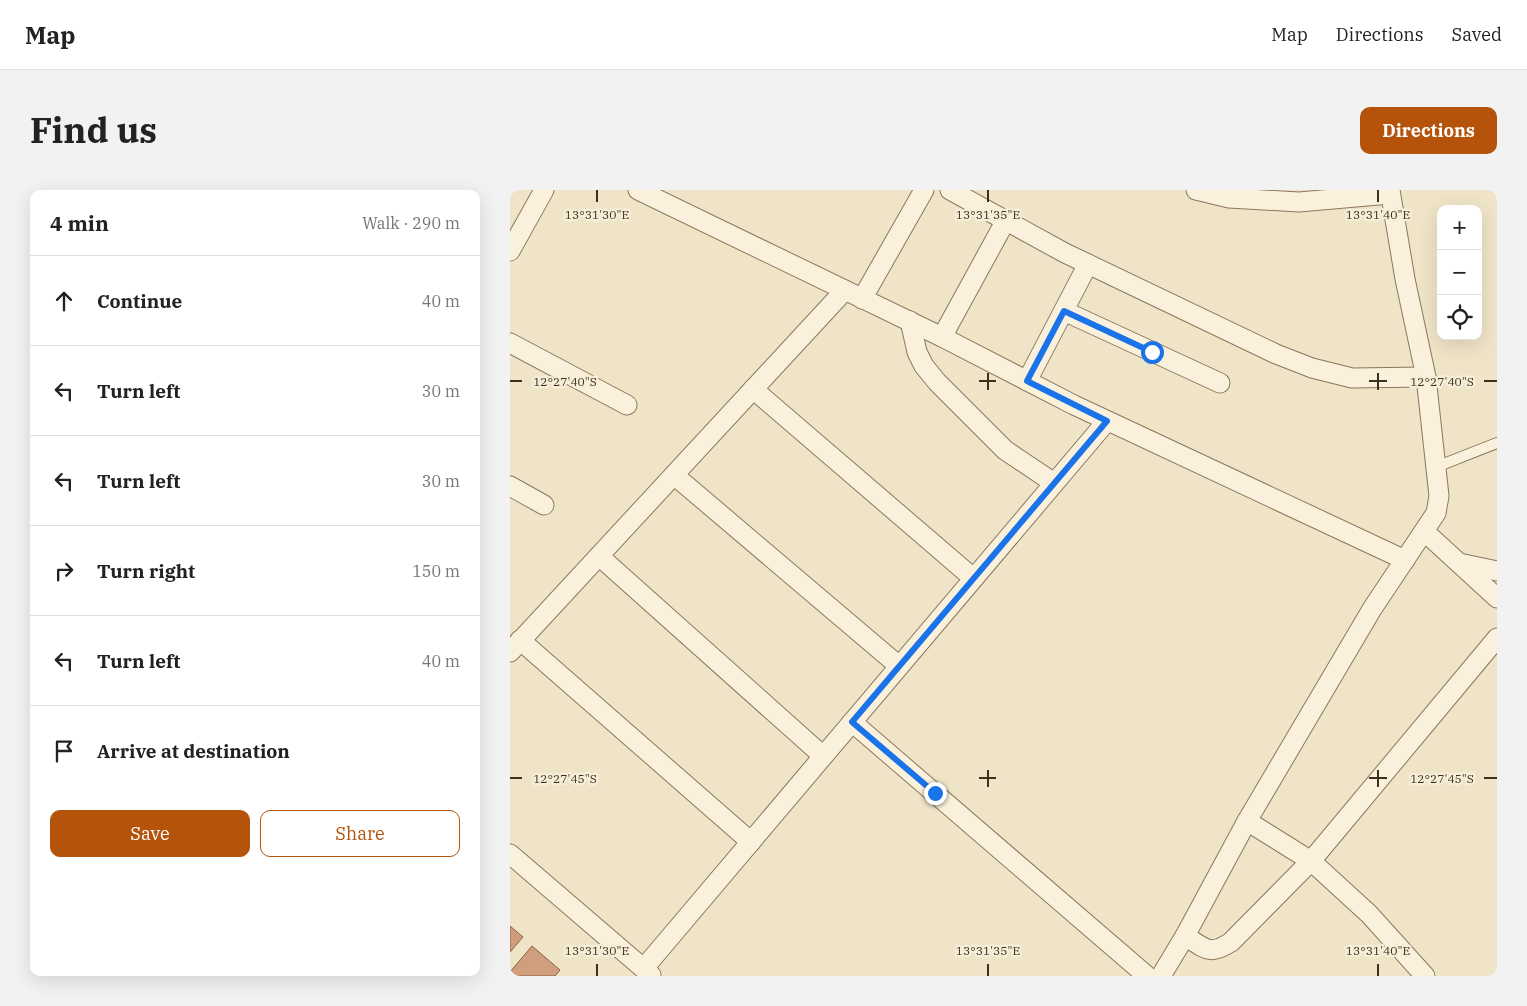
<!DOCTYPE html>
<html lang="en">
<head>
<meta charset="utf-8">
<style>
  :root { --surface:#fff; --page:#f2f2f2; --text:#222; --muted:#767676; --line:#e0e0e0; --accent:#b45309 }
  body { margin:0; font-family:"IBM Plex Serif",serif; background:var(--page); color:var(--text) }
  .controls { position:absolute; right:15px; top:15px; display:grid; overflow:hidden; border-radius:10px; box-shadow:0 5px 20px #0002 }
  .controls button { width:45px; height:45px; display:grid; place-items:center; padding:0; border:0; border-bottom:1px solid var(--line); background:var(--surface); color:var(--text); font:25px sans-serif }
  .stop { position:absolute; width:15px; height:15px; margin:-11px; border:4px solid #1a73e8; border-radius:50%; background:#fff }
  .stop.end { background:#1a73e8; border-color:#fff; box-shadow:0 1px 5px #0008 }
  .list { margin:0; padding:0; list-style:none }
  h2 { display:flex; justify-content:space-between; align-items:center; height:65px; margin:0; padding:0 20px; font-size:21px }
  h2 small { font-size:16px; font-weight:400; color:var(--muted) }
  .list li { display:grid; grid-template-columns:32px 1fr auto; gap:15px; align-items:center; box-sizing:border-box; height:90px; padding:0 20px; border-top:1px solid var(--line) }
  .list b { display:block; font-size:19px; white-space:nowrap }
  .list em { font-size:16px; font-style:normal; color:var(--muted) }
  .actions { display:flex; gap:10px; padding:15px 20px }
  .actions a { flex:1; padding:11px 0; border:1px solid var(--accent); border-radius:10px; text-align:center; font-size:18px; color:var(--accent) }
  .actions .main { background:var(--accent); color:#fff }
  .icon { flex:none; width:28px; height:28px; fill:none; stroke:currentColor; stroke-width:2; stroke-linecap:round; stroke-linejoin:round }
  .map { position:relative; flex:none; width:987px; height:786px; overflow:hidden; border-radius:10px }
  header { display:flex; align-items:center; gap:30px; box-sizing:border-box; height:70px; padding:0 25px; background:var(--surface); border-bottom:1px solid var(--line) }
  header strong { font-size:24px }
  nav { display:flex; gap:28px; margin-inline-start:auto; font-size:18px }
  .intro { display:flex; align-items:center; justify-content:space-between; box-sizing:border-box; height:120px; padding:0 30px }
  h1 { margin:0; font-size:35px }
  .button { padding:12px 22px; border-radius:10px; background:var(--accent); color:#fff; font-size:18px; font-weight:700 }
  main { display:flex; gap:30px; padding:0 30px }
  aside { flex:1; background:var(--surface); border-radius:10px; box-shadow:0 5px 20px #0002 }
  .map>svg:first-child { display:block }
  .building { fill:#cf9f7d; stroke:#8d5f41 }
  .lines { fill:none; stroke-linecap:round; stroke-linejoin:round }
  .lane-casing { stroke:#8d765c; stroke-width:12 }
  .street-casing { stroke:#8d765c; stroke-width:21 }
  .lane { stroke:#faf1dc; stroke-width:10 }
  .street { stroke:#faf1dc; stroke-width:19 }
  .route { stroke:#1a73e8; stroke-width:6 }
  .ticks { fill:none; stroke:#3d2e20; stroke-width:2 }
  .ticks-label { font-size:12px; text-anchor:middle; fill:#3d2e20; stroke:#f7eed8; stroke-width:4.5; stroke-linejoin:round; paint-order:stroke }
</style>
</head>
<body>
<header>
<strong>Map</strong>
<nav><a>Map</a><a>Directions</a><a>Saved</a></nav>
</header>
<div class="intro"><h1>Find us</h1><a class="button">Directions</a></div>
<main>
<aside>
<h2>4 min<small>Walk · 290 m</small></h2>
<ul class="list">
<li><svg class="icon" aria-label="ahead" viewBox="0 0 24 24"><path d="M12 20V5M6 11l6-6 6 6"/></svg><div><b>Continue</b></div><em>40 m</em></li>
<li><svg class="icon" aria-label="left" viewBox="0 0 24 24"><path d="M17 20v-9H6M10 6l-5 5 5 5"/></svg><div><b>Turn left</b></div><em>30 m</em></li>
<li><svg class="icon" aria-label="left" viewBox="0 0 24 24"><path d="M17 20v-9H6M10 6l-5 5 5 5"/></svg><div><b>Turn left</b></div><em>30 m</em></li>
<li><svg class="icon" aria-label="right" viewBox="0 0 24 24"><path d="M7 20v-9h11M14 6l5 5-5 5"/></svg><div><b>Turn right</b></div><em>150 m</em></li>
<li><svg class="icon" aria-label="left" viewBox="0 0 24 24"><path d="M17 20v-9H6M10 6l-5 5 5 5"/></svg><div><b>Turn left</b></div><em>40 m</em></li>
<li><svg class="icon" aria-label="arrive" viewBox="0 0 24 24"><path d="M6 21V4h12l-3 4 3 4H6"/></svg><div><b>Arrive at destination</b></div></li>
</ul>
<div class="actions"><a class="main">Save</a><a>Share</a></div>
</aside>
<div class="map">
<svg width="987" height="786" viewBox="0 0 987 786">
  <rect width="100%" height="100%" fill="#f0e4c8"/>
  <!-- building -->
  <g class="building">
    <path d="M0,736L13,747L0,762Z"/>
    <path d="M22,756L50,780L45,786H0V782Z"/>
  </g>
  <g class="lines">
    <defs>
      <path id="lane" d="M926,277L987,253"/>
      <g id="street">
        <path d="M128,0L432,147L564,215L895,370"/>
        <path d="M440,0L555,63L766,164L802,178L842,188L916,187"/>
        <path d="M686,0L719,8L789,12L880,4"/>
        <path d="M0,61L34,0"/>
        <path d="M352,109L414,0"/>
        <path d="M554,121L710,193"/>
        <path d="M400,131L407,162L414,176L427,192L495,260L544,293"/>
        <path d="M432,147L496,30"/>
        <path d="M0,153L117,215"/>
        <path d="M517,191L578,74"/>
        <path d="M243,199L463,388"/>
        <path d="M164,285L389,476"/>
        <path d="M0,296L34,315"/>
        <path d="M915,342L987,408"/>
        <path d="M89,366L313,566"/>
        <path d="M949,373L987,381"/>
        <path d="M10,450L241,652"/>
        <path d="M0,462L335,100"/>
        <path d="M342,532L637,786"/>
        <path d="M737,631L801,671L859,724L915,786"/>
        <path d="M0,664L141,785"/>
        <path d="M675,746C696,759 699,766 721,752L801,671L987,448"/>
        <path d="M134,778L597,231"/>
        <path d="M651,786L675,746L737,631L862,419L926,323L929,306L916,187L895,89L880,0"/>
      </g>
    </defs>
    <!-- lane casing -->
    <use href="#lane" class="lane-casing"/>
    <!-- street casing -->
    <use href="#street" class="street-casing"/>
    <!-- lane -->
    <use href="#lane" class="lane"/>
    <!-- street -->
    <use href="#street" class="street"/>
  </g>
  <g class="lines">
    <!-- route -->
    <path class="route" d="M425,603L342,532L597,231L517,191L554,121L642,162"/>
  </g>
  <!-- ticks -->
  <path class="ticks" d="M87,0V12M478,0V12M868,0V12M478,183V200M868,183V200M0,191H12M469,191H486M859,191H877M974,191H987M478,580V597M868,580V597M0,588H12M469,588H486M859,588H877M974,588H987M87,774V786M478,774V786M868,774V786"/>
  <g class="ticks-label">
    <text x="87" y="29">13°31'30"E</text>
    <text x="478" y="29">13°31'35"E</text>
    <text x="868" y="29">13°31'40"E</text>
    <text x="55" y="196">12°27'40"S</text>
    <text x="932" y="196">12°27'40"S</text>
    <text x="55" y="593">12°27'45"S</text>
    <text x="932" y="593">12°27'45"S</text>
    <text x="87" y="765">13°31'30"E</text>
    <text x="478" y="765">13°31'35"E</text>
    <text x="868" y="765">13°31'40"E</text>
  </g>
</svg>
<div class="controls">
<button>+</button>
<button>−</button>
<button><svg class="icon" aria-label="locate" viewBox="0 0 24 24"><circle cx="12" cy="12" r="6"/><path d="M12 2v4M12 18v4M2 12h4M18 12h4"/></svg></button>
</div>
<div class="stop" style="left:642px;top:162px"></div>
<div class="stop end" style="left:425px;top:603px"></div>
</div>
</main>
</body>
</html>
